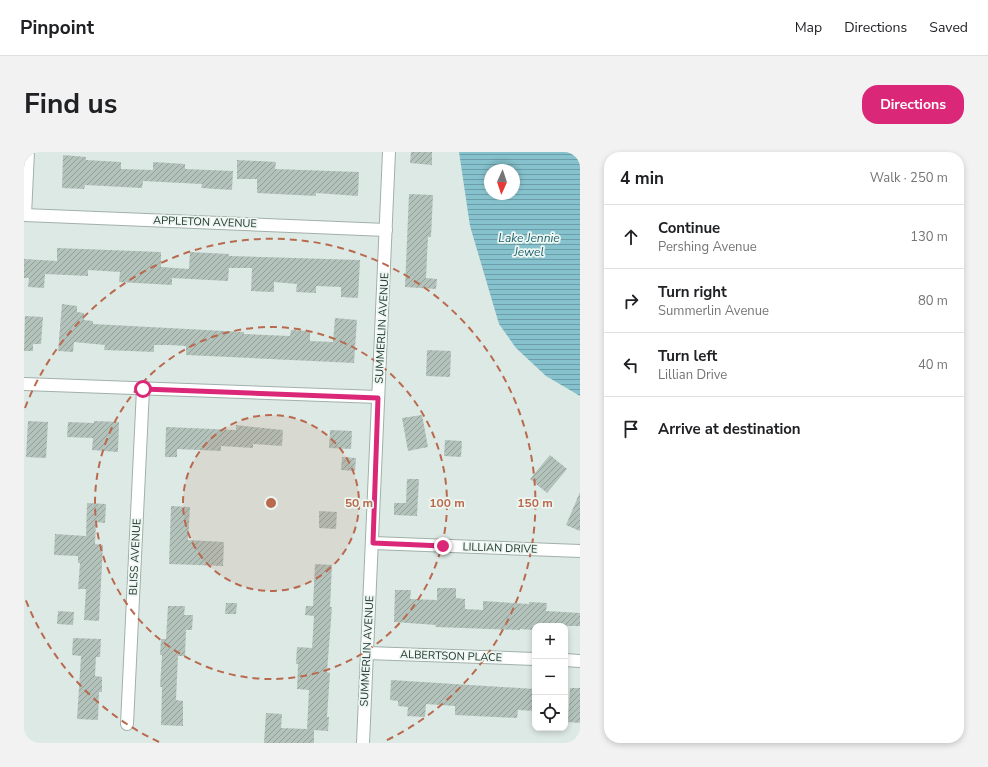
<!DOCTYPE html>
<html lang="en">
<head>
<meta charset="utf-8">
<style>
  :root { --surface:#fff; --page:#f2f2f2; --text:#202124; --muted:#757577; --line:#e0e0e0; --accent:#db2777 }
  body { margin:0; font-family:"Nunito Sans",sans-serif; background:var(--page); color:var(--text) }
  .controls { position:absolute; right:12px; bottom:12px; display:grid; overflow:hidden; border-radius:8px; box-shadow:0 2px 6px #0003 }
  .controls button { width:36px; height:36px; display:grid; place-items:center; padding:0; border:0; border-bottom:1px solid var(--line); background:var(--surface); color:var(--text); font:20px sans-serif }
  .compass { position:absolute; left:460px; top:12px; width:36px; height:36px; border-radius:50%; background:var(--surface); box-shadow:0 2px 6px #0003; rotate:183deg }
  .stop { position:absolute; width:12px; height:12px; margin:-9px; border:3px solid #db2777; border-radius:50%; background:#fff }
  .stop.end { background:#db2777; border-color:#fff; box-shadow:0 1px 4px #0008 }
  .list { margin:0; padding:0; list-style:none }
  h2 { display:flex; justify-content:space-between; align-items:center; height:52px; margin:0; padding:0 16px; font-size:17px }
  h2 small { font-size:13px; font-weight:400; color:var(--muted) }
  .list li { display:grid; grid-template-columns:26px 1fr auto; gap:12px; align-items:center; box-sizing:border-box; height:64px; padding:0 16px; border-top:1px solid var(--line) }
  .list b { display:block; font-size:15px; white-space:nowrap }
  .list p { margin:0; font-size:13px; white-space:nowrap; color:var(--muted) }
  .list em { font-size:13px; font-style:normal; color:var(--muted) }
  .icon { flex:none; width:22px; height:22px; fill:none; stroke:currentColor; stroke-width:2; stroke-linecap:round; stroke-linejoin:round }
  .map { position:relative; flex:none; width:556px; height:591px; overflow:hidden; border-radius:16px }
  header { display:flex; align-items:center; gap:24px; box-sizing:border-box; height:56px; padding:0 20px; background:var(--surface); border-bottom:1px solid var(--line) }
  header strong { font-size:19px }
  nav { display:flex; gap:22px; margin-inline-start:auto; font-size:14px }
  .intro { display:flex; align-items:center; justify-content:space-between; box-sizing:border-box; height:96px; padding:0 24px }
  h1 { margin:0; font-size:28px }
  .button { padding:10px 18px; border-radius:16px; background:var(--accent); color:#fff; font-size:14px; font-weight:700 }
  main { display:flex; gap:24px; padding:0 24px }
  aside { flex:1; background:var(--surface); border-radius:16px; box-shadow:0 2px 6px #0003 }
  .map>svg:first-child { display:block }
  .water { fill:url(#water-rules); fill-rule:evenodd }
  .building { fill:url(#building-hatch) }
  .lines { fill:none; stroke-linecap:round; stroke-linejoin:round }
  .minor-casing { stroke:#a1b0ab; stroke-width:14 }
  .minor { stroke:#fff; stroke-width:12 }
  .route { stroke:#db2777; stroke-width:5 }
  .ring { fill:none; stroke:#b96a4e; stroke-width:2; stroke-dasharray:7 5 }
  .labels { text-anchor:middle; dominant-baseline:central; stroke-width:3.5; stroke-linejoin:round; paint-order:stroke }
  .street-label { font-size:11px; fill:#203731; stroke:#edf6f1 }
  .water-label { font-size:12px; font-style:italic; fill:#1d6370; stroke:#edf6f1 }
  .centre { fill:#b96a4e; stroke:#edf6f1; stroke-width:2 }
  .ring-label { font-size:12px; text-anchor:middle; font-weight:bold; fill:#b96a4e; stroke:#edf6f1; stroke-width:3.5; stroke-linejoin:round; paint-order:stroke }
</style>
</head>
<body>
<header>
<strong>Pinpoint</strong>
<nav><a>Map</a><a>Directions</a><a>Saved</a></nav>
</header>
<div class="intro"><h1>Find us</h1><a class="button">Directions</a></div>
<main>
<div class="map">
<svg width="556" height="591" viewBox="0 0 556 591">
  <defs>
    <pattern id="water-rules" width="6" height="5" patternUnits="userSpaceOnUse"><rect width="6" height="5" fill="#86c2cd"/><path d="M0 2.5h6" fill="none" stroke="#6d9ea7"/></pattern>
    <pattern id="building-hatch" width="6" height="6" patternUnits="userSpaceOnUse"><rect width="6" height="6" fill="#b3c3bc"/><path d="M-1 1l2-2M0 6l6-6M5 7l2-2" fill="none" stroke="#919f99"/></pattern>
  </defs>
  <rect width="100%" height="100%" fill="#dde9e4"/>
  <!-- water -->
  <path class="water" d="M435,0H556V244L522,224L492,196L475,172L446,74ZM466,18H490V42H466Z"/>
  <!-- building -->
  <g class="building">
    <path d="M387,0H408V13L386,11Z"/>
    <path d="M39,3L62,5V8L97,10V17L129,18V10L161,12V17L209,19L208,38L177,36L178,32L119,29L118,36L61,33L60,37L38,36Z"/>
    <path d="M213,8L252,10L251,17L335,20L334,44L292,41V44L233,41V27H213Z"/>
    <path d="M385,42L409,43L407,85H404L402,126L413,127L412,137L381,135Z"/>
    <path d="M33,96L137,100V115L165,117L166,100L205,102V104L336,108L334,146L317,145V135L292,134V141L272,140L273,132L250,130V140L227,139L228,116H205L204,129L148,126V133L95,130L96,120L64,118V124L21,122L20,136L4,135L5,126H0V107L33,109Z"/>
    <path d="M38,152L53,154V160L60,161V168L69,169V172L220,180V182L266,184L267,178L286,179V189L309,190L311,166L333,168L330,211L162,203V194L145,193H130V200L106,199L80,198L81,193L50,190L49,200L34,199Z"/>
    <path d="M1,164L19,165L17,192H9V199H0Z"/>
    <path d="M403,198L427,199L426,225L402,224Z"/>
    <path d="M398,263L404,295L384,299L378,266Z"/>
    <path d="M4,269L24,270L22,306L2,305Z"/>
    <path d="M70,269L95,270L94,300L68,298L69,286L43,285L44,270L70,271Z"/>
    <path d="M212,273L259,278L258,294L229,292V296L197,294V299L153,297V305H141L142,275L212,278Z"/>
    <path d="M306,278L328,279L327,297L305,296Z"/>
    <path d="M421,288L438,289L437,305L420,304Z"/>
    <path d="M526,303L543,317L523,341L506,327Z"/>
    <path d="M318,305L332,306L331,319L317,318Z"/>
    <path d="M383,327H395L393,364L370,363V351H382Z"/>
    <path d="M556,340V379L542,373Z"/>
    <path d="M63,351L82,352L81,371L72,370L71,392L79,393L75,469L60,468L62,437H54L56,411H54V404L30,403L31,382L62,384Z"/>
    <path d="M147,354L166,355L164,388L200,390L199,414L145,412Z"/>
    <path d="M295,359L313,360L312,377L295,376Z"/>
    <path d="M291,412L308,413L306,455H308L303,520L306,521L303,565H305L304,579L290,578V591H240L242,561L258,562L257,576L283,577L285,538L273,537L274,512H272L273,495L288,496L290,464L281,463L282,454H289Z"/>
    <path d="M413,436H432V446L441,447V457L459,458V449L505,452V450L523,451L522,459L556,461V474H511V478L496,477V478L411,475L412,473L370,470L371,438H387L386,447L413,448Z"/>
    <path d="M202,451H213L212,462H201Z"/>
    <path d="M144,454H161L160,463H169L168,478H162L161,504H154L152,548L159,549V574L137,573L138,535H136L138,503H136L137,487H142Z"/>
    <path d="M34,459L50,460L49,473L33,472Z"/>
    <path d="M49,486L77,487L76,505H72L71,524L78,525V540H75L74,568L53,567L57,504L48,503Z"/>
    <path d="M367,528L511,537V559L494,558L493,566L431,563V554L402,552L401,565L383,564L384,555L374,554V549L366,548Z"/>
    <path d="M546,536H556V571L544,570Z"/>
  </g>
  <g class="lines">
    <defs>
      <g id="minor">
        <path d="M0,63L362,78"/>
        <path d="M1,63L4,0"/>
        <path d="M0,232L354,245"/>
        <path d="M349,391L556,399"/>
        <path d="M343,501L511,507"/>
        <path d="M541,508L556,509"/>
        <path d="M103,572L119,237"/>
        <path d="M339,591L365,0"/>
      </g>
    </defs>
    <!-- minor casing -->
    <use href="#minor" class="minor-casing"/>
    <!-- minor -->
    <use href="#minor" class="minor"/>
  </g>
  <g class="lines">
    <!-- route -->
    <path class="route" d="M119,237L354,246L349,391L419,394"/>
  </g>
  <!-- distance rings -->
  <circle cx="247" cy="351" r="88" fill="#b96a4e" fill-opacity=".12"/>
  <g class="ring">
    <circle cx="247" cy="351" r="88"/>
    <circle cx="247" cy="351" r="176"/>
    <path d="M135 590A264 264 0 0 1 1 446M1 256A264 264 0 1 1 359 590"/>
  </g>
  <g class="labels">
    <!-- street labels -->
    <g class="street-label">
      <text transform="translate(181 70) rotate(2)">APPLETON AVENUE</text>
      <text transform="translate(358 176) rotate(-87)">SUMMERLIN AVENUE</text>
      <text transform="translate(476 396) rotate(2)">LILLIAN DRIVE</text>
      <text transform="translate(111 405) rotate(-87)">BLISS AVENUE</text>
      <text transform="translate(343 499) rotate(-87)">SUMMERLIN AVENUE</text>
      <text transform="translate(427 504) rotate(2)">ALBERTSON PLACE</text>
    </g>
    <!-- water labels -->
    <g class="water-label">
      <text x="505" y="86">Lake Jennie<tspan x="505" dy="14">Jewel</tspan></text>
    </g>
  </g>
  <circle cx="247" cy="351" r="6" class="centre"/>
  <g class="ring-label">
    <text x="335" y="355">50 m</text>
    <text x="423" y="355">100 m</text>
    <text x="511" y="355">150 m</text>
  </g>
</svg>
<div class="controls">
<button>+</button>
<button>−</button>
<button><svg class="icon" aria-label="locate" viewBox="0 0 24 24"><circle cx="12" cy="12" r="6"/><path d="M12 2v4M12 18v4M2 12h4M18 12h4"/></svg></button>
</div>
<svg class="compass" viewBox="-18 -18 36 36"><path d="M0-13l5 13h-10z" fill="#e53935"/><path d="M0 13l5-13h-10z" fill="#757577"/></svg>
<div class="stop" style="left:119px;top:237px"></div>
<div class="stop end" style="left:419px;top:394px"></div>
</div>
<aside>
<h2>4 min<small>Walk · 250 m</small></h2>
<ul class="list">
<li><svg class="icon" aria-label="ahead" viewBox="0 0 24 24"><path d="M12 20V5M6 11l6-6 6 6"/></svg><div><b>Continue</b><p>Pershing Avenue</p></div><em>130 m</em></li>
<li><svg class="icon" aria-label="right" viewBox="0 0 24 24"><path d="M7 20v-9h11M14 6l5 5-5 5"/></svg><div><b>Turn right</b><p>Summerlin Avenue</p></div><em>80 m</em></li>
<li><svg class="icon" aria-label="left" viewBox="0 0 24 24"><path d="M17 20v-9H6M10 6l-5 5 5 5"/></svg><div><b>Turn left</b><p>Lillian Drive</p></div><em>40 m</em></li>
<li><svg class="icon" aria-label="arrive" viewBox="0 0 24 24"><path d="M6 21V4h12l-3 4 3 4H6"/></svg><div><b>Arrive at destination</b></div></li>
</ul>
</aside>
</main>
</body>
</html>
